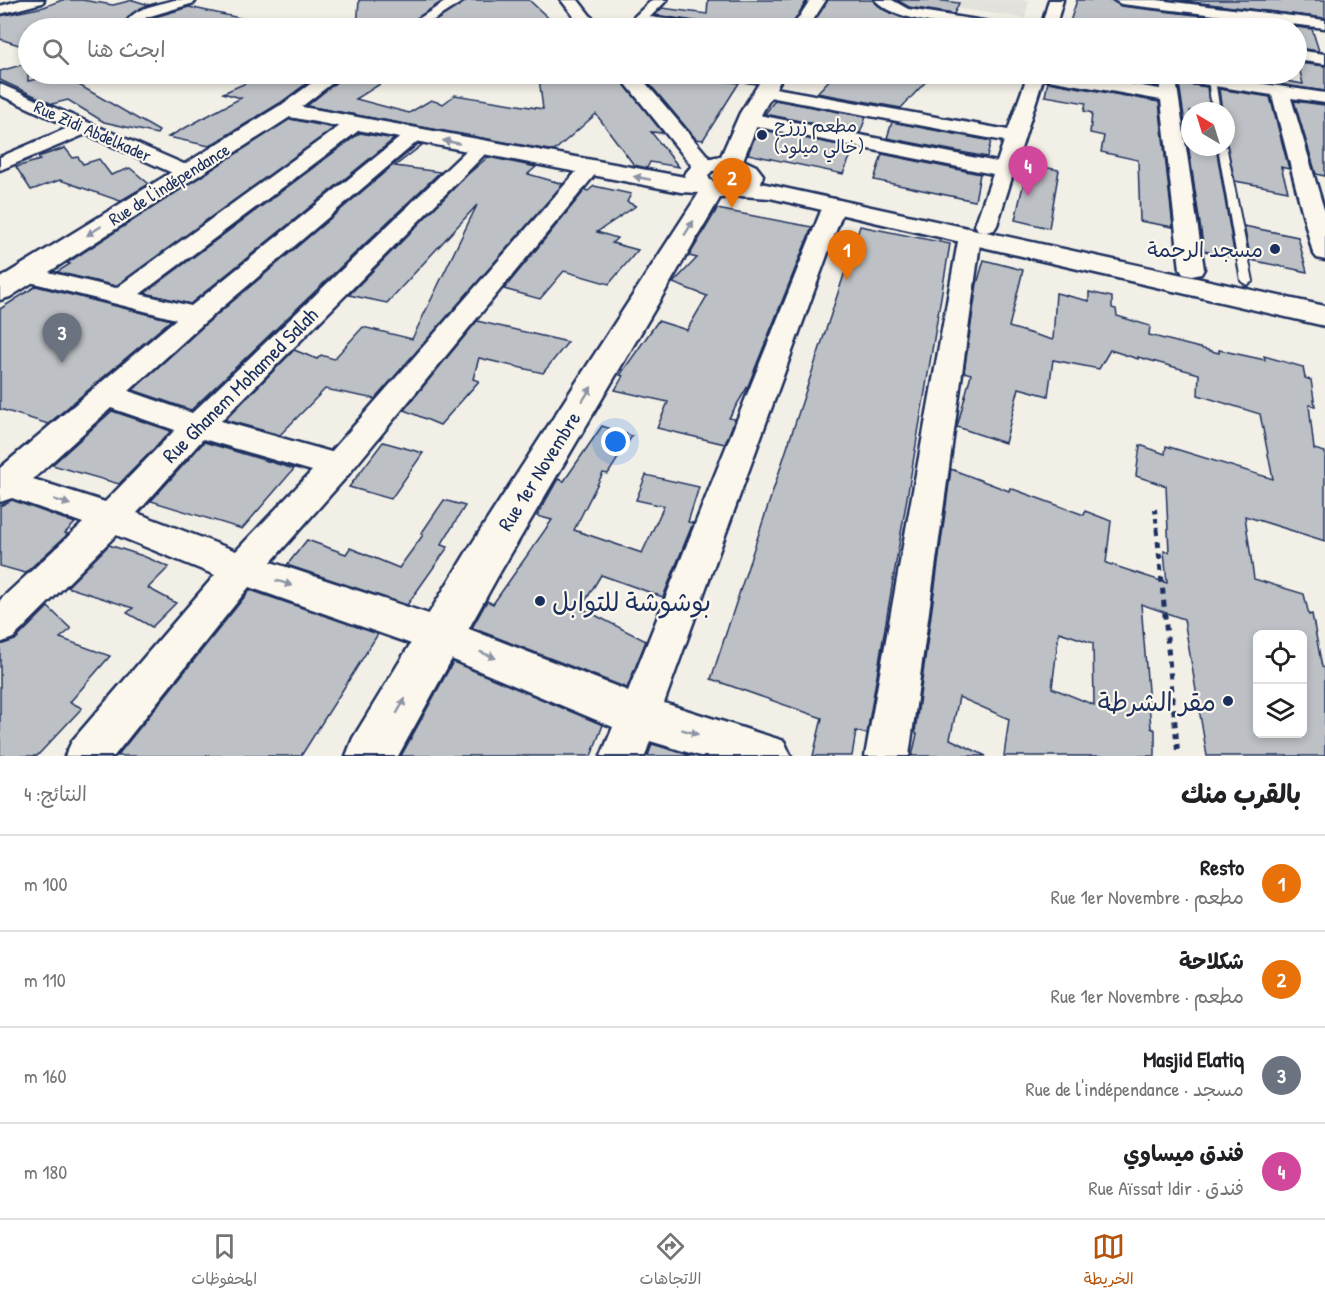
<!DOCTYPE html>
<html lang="ar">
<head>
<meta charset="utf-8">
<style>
  :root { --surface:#fff; --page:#f6f6f6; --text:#202124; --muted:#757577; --line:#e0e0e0; --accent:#b45309 }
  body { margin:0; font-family:"Patrick Hand","Playpen Sans Arabic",sans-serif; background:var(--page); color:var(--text); direction:rtl }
  .controls { position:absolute; right:18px; bottom:18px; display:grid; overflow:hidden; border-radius:9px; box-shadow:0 3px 9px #0003 }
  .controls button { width:54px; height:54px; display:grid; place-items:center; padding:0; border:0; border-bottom:2px solid var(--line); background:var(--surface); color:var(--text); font:30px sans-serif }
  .compass { position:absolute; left:1181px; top:102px; width:54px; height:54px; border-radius:50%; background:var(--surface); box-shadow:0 3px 9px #0003; rotate:322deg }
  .you { position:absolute; left:616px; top:442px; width:21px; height:21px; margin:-15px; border:4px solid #fff; border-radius:50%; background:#1a73e8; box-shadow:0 0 0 9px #1a73e833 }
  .badge { display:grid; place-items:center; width:39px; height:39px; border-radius:50%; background:var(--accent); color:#fff; font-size:20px; font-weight:700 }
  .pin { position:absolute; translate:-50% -50px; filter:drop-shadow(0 2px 3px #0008) }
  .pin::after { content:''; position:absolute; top:32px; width:21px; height:18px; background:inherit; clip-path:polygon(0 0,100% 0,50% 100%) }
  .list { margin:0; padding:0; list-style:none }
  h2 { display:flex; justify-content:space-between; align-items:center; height:78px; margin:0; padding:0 24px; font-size:26px }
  h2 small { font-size:20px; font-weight:400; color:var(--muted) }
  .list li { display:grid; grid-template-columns:39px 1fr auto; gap:18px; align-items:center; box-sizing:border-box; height:96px; padding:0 24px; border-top:2px solid var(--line) }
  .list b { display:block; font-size:22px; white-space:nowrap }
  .list p { margin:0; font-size:20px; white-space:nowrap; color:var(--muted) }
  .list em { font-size:20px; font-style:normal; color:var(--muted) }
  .icon { flex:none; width:33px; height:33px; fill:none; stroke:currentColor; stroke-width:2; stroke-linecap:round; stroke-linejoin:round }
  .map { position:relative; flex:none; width:1325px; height:756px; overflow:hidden; direction:ltr }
  .search { position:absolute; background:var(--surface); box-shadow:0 3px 9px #0003; left:18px; right:18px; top:18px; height:66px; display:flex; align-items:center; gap:15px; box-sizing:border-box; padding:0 21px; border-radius:33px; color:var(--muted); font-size:22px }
  .sheet { height:462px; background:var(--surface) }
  nav { display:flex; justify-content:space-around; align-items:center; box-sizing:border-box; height:84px; border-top:2px solid var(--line); background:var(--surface); font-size:16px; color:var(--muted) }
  nav a { display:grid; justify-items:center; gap:3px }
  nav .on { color:var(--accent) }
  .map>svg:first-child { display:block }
  .built { fill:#e2e1dc }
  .building { fill:#bdc0c4; stroke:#1b2f5e; stroke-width:1.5; fill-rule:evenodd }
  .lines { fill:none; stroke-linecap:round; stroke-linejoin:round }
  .lane-casing { stroke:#1b2f5e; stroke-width:4 }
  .street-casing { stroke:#1b2f5e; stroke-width:5 }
  .secondary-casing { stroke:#1b2f5e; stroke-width:5 }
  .primary-casing { stroke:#1b2f5e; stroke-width:5 }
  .path-far1 { stroke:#1b2f5e; stroke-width:4; stroke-dasharray:4.5 4.5; stroke-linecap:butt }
  .path { stroke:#1b2f5e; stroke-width:5; stroke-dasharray:6 6; stroke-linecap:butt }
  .lane { fill:#fbf7ec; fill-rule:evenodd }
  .street { fill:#fbf7ec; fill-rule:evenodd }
  .secondary { fill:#fbf7ec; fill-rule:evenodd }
  .primary { fill:#fbf7ec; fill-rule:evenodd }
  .oneway { fill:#8b93a5 }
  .poi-dot { fill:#1b2f5e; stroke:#fbf7ec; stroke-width:2 }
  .labels { text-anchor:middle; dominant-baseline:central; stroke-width:4.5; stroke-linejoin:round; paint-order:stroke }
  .far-poi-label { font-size:18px; fill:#1b2f5e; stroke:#fbf7ec; text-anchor:start }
  .far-street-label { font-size:18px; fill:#1b2f5e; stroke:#fbf7ec }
  .poi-label { font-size:21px; fill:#1b2f5e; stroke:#fbf7ec; text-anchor:end }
  .street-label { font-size:21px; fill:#1b2f5e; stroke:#fbf7ec }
  .near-poi-label { font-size:26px; fill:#1b2f5e; stroke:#fbf7ec; text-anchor:start }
</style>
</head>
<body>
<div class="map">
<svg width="1325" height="756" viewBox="0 0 1325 756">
  <rect width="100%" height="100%" fill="#f2efe6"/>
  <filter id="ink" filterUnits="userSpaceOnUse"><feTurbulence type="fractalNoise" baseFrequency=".0167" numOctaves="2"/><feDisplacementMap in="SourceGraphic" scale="12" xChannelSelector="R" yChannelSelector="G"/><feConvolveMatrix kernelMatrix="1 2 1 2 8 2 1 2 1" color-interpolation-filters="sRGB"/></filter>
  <g filter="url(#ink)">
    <!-- built -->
    <path class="built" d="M895,0H1029L1025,18Z"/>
    <!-- building -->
    <g class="building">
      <path d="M62,0H82L113,5L133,0L149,5L131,14L121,28H28V48L0,39V16L44,7Z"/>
      <path d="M359,0H444L402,28H357Z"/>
      <path d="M467,0H529L559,28H424Z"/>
      <path d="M708,0H807L790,28H710L701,22L655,15L662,8L707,14Z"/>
      <path d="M828,0H873L884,10L900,17L947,27L810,28Z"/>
      <path d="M897,0H936L959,3L954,14L909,7Z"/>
      <path d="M1077,0H1112L1121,6L1312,29L1319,51L1296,48V28H1068Z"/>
      <path d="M1176,0H1325V18Z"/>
      <path d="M189,7L249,20L248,28H139L148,19Z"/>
      <path d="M28,63V81L60,74L159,131L157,134L104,122L68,100L52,104L0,80V71Z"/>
      <path d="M1298,63L1325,66V91L1209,74H1247L1303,84Z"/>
      <path d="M266,74H280L284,80L307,83L280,103L209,146L168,137L241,98L223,93Z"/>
      <path d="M346,74H396L356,99L409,113L431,100L443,104L455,95L543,109L539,78L569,76L567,74H616L663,133L651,132L679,167L650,162L647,168L634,165L596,114L554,151L307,106Z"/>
      <path d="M641,74H690L696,78L739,83L703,140L696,139Z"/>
      <path d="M835,74H933L901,108L817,93Z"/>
      <path d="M1078,74H1157L1158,86Z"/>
      <path d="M1048,82L1159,102L1173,227L1140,221L1138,160L1101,152L1104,136L1090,133L1092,113L1084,111L1086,103L1045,96Z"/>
      <path d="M1179,83L1207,87L1210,111H1190V147H1216L1235,258L1204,251Z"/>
      <path d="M1219,89L1270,97L1289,169L1281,167L1288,191L1235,181L1226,143V111H1222Z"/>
      <path d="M775,100L866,117L860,133L765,114Z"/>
      <path d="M1294,101L1325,105V176L1316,174Z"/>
      <path d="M290,119L334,128L116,286L57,272L70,264L67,263Z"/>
      <path d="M892,122L991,141L987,157L887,138Z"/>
      <path d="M758,129L854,148L843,174L748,154Z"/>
      <path d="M360,133L394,139L190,304L145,293Z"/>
      <path d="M418,144L422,145L395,166L440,172L191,410L133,390L206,324Z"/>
      <path d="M65,148L73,158L78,157L83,164L99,159L111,175L130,168L149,184L120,201L60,180L31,190L16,167L40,160L38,157Z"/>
      <path d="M882,154L980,174L975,201L874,180Z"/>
      <path d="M488,157L536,167L528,174L563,184L375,399L325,389L280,435L225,420L294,350L317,359L321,355L334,359L363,327L412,339L477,205L387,303L349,295L467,175Z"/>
      <path d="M1028,164L1059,170L1049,228L1015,220Z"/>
      <path d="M594,186L631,194L627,202L636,206L597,232L617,238L612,243L638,250L609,284L564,271L540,299L504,289L585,190L588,191Z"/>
      <path d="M717,209L812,227L748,386L729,418L735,419L725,444L657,428L668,402L615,390L623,376L620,375L658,321L687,330L707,296L673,283L697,258L689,256Z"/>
      <path d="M860,226L950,244L867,734L856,731L852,756H813L822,718L711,679Z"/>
      <path d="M1244,226L1298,237L1307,272L1251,260Z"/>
      <path d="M984,260L1023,270L1009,327L1053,340L1056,293L1089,301V292L1112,297V308L1116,309L1117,316L1150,326L1149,335L1219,353V350L1265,360L1264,356L1303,367L1305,378L1311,380L1315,406L1309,405L1314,449L1325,452V541L1245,516L1254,579L1304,594L1309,615L1312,614L1322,667L1325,668V756H1207L1184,619L1141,604L1151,728L1155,730V756H1004L1009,719L959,697L950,739L986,756H912L917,734L915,732L951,469L1009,491L1010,488L1084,515L1085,511L1111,521L1106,563L1167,583L1164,551L1169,552L1166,486L1136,476L1140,445L1165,454L1166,446L1273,479L1260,414L1198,395L1199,374L1138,357V359L1110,350L1099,369L1053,360L1048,396L1019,388L1005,443L957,427L971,374L964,372L977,284ZM1059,632L1093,643L1094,705L1052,688ZM1257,634H1302V734H1257Z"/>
      <path d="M36,286L171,320L48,424L0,409V309Z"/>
      <path d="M477,321L568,342L543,373L479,358L473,379L479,381L440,425L404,410Z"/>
      <path d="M112,411L171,431L119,484L52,465Z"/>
      <path d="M602,426L632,436L608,474L603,473L574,530L642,553L664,506L636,500L646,475L699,487L688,522L693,523L663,597L601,575L581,608L646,641L627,688L472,628L487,601L493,604L552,520L537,516L558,479L564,481Z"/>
      <path d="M204,442L294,469L242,529L151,501Z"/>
      <path d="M383,442L423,453L391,499L349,487Z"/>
      <path d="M12,500L75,523L65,533L68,534L25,573L0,566V506Z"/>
      <path d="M444,500L465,506L441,545L448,547L407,605L287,565L307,540L346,554L350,548L399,568L423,535L421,534Z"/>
      <path d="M109,545L143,556L169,567L148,588L176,603L152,627L127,613L133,608L67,587Z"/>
      <path d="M250,590L378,634L301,756H117Z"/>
      <path d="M48,607L71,629L60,638L110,656L70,702L82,708L37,756H0V645L15,640Z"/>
      <path d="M453,662L603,725L591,756H401Z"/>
      <path d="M652,744L692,756H648Z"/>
    </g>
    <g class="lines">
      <defs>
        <g id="lane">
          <path d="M692,74H713L769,80L773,82L769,84L696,76Z"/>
          <path d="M1208,78L1215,80L1220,111H1212Z"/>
          <path d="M1226,145L1253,281L1247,285L1241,281L1218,147H1226Z"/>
        </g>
        <g id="street">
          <path d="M21,0H44L42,3L0,14V6Z"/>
          <path d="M174,0H196L194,3L147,17L141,21L137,28H123C134,6 152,7 174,0Z"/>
          <path d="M448,0H465L421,28H404Z"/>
          <path d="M652,0H667L650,17L701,24L708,28H670L634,23L632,20L634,17Z"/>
          <path d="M875,0H892L908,9L1002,24L1009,28C980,31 895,23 875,0Z"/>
          <path d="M1049,0H1063L1055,28H1041Z"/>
          <path d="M1114,0H1157L1325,20V28L1121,4Z"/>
          <path d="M1296,50L1325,54V64L1296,60Z"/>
          <path d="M282,74H344L292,114H280L277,110L280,106L313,82L284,78Z"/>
          <path d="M1028,74H1067L1160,89L1159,74H1197L1325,93V103L1291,98L1325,213V260L1317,258L1313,253L1272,95L1176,80L1204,269L1201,274L1192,276L1183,274L1180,269L1161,100L1043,79L997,225L994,230L986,232L978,230L975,225L993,174L749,125L742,123L740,119L742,115L749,113L997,162L1004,141L764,96L758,95L755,91L758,87L764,86L1008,130Z"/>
          <path d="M0,84L193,168L196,172L193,176L186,178L179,176L86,134L0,170V157L70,127L0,95Z"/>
          <path d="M355,118L362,120L364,124L362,128L140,294L191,306L408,131H422L425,135L205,322L129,391L192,413L474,143H488L491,147L488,151L221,421L331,452L583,164H597L600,168L597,172L348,475L271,562L441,618L628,691L823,206L826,201L834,199L842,201L845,206L664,703L784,741L791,756H700L650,741L645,756H601L613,727L437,653L249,587L114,756H65L72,741L215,575L116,535L13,638L0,643V600L83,523L12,498L0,502V468L176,319L18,279L15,274L18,269L27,267L116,288L348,120ZM111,408L175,430L105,502L33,479ZM203,439L312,471L236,551L137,513Z"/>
          <path d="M970,229L978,231L981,236L909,756H865L959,236L962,231Z"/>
        </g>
        <g id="secondary">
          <path d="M561,0H578L600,28H583Z"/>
          <path d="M618,74H638L712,161L716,166L712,171L704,173L696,171Z"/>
        </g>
        <g id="primary">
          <path d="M810,0H826L808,28H792Z"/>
          <path d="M765,74H784L762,113L743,160L756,166L763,175L761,183L1325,306V326L770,198L741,196L720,198L499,574L398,756H346L353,738L469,548L699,193L681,192L290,117L10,297L0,300V278L279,106L286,104L685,177L684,175L696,161L721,156L740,113ZM726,170L735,173L739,178C730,186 721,185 710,180L708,176L712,171Z"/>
        </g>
      </defs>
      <!-- lane casing -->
      <use href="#lane" class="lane-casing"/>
      <!-- street casing -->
      <use href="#street" class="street-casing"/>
      <!-- secondary casing -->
      <use href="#secondary" class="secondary-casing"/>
      <!-- primary casing -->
      <use href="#primary" class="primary-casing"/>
      <!-- path-far1 -->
      <path class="path-far1" d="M1155,509L1157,530"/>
      <!-- path -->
      <path class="path" d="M1157,529L1178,756"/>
      <!-- lane -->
      <use href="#lane" class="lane"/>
      <!-- street -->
      <use href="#street" class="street"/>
      <!-- secondary -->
      <use href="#secondary" class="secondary"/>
      <!-- primary -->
      <use href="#primary" class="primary"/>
    </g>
    <!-- one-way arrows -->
    <defs><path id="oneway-solid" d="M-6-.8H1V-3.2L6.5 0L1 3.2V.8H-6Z" transform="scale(1.5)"/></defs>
    <g class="oneway">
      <use href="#oneway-solid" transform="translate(451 142) rotate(-169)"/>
      <use href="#oneway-solid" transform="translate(642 178) rotate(-169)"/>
      <use href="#oneway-solid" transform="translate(689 228) rotate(-58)"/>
      <use href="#oneway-solid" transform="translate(94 231) rotate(147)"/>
      <use href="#oneway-solid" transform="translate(587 394) rotate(-58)"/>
      <use href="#oneway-solid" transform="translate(62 502) rotate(18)"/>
      <use href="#oneway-solid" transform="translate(284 583) rotate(19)"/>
      <use href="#oneway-solid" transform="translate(488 655) rotate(22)"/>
      <use href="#oneway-solid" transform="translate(401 706) rotate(-60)"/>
      <use href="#oneway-solid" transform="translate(690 732) rotate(17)"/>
    </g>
  </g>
  <!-- markers -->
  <g class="poi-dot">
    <circle cx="762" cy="135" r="6"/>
    <circle cx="1275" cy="249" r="6"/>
    <circle cx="540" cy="601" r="6"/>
    <circle cx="1228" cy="701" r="6"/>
  </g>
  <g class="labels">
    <!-- far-poi labels -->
    <g class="far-poi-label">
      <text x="774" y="125">مطعم زرزح<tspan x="774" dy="21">(خالي ميلود)</tspan></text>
    </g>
    <!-- far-street labels -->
    <g class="far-street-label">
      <text transform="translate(93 131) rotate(24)">Rue Zidi Abdelkader</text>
      <text transform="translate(169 184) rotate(-32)">Rue de l'indépendance</text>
    </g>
    <!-- poi labels -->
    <g class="poi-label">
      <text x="1263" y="249">مسجد الرحمة</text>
    </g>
    <!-- street labels -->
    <g class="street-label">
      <text transform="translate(240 385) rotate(-45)">Rue Ghanem Mohamed Salah</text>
      <text transform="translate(539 471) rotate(-58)">Rue 1er Novembre</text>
    </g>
    <!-- near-poi labels -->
    <g class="near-poi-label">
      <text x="552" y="601">بوشوشة للتوابل</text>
      <text x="1216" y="701" text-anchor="end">مقر الشرطة</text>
    </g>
  </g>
</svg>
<div class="controls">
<button><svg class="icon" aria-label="locate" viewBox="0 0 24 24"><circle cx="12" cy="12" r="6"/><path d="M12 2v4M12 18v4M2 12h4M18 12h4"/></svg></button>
<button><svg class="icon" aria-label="layers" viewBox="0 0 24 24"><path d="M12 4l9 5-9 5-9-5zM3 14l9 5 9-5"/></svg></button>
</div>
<svg class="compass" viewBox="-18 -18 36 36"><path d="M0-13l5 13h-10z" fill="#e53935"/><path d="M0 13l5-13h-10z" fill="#757577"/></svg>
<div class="you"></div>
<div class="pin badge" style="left:847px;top:280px;background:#e8710a">1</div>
<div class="pin badge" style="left:732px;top:208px;background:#e8710a">2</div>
<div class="pin badge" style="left:62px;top:363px;background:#6b7280">3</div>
<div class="pin badge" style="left:1028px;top:196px;background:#d1479c">4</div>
<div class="search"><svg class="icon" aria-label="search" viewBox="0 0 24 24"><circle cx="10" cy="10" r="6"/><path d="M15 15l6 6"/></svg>ابحث هنا</div>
</div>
<section class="sheet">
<h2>بالقرب منك<small>النتائج: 4</small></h2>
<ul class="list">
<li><span class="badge" style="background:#e8710a">1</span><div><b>Resto</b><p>مطعم · Rue 1er Novembre</p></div><em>100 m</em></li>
<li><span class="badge" style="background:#e8710a">2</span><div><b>شكلاحة</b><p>مطعم · Rue 1er Novembre</p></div><em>110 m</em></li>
<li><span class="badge" style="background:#6b7280">3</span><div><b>Masjid Elatiq</b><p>مسجد · Rue de l'indépendance</p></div><em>160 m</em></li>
<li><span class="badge" style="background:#d1479c">4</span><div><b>فندق ميساوي</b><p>فندق · Rue Aïssat Idir</p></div><em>180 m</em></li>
</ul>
</section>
<nav>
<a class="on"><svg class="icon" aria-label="map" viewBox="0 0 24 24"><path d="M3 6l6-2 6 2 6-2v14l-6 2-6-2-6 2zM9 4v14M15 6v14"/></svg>الخريطة</a>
<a><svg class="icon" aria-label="directions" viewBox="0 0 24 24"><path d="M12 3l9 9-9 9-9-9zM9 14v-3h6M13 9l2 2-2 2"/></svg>الاتجاهات</a>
<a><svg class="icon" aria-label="saved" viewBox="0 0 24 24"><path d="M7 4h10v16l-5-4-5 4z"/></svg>المحفوظات</a>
</nav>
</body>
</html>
